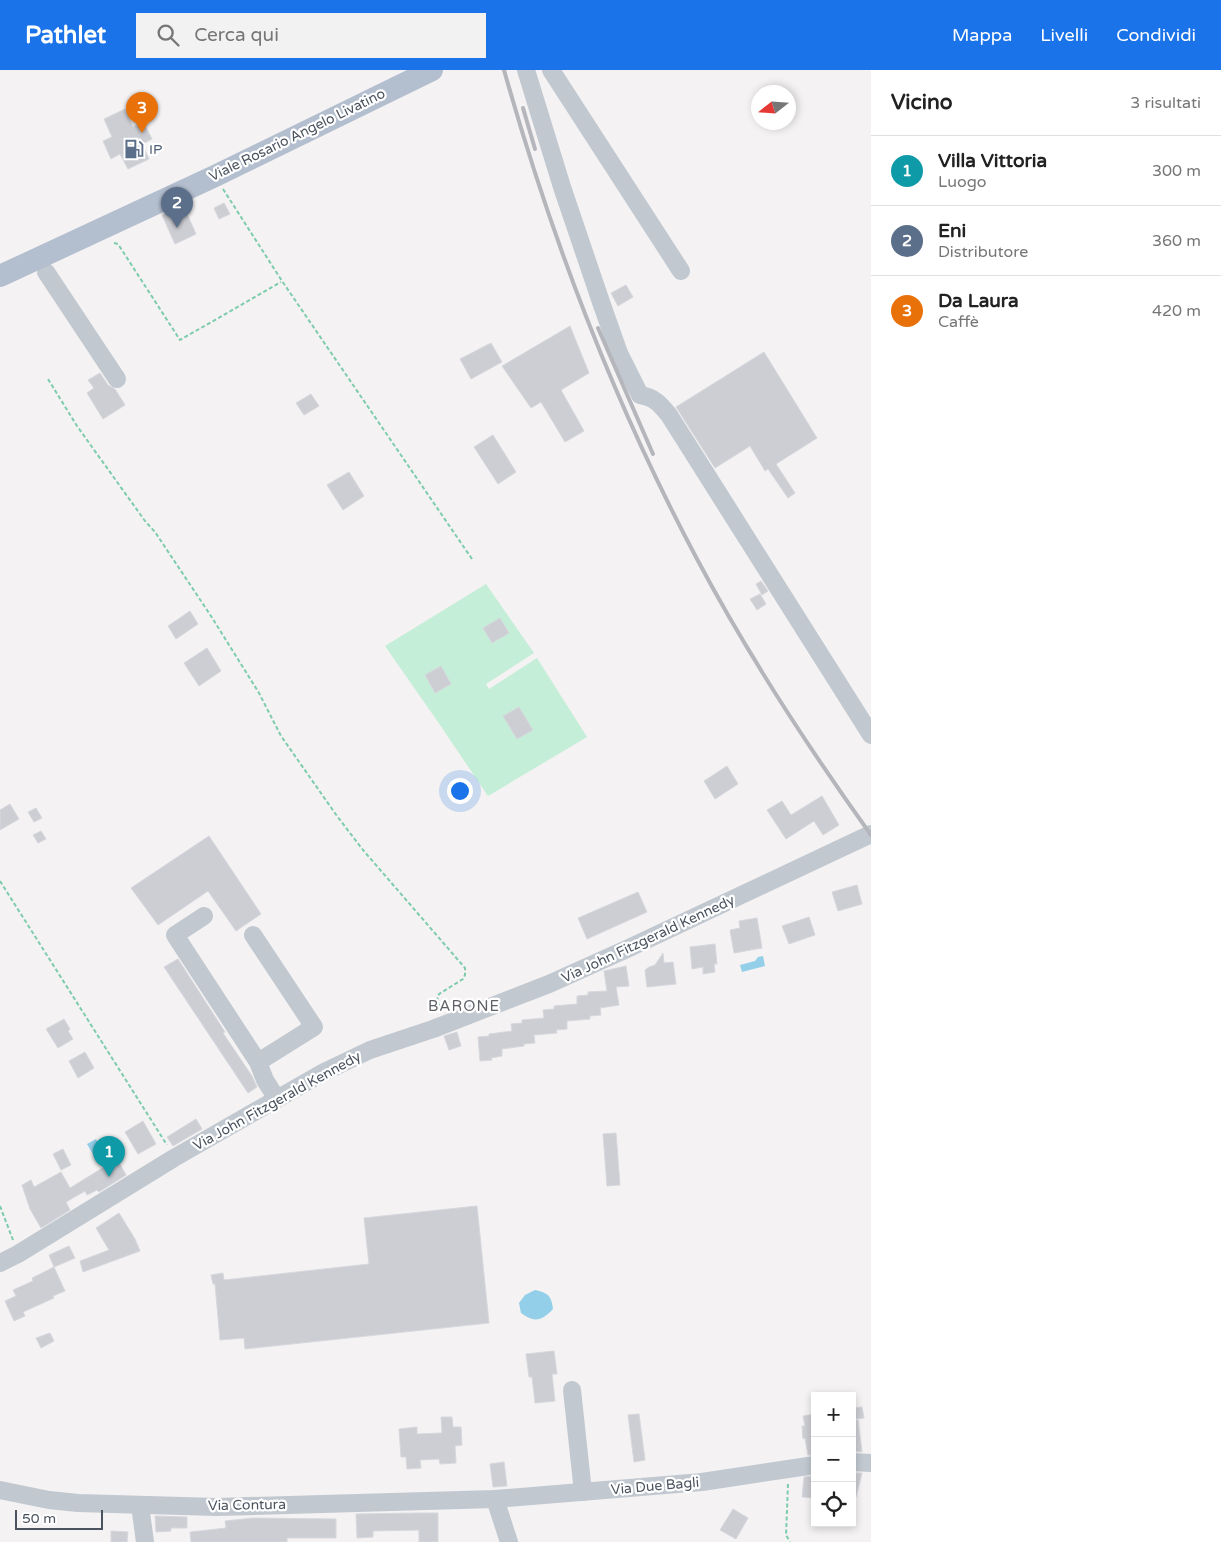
<!DOCTYPE html>
<html lang="it">
<head>
<meta charset="utf-8">
<style>
  :root { --surface:#fff; --page:#f2f2f2; --text:#222; --muted:#767676; --line:#e0e0e0; --accent:#1a73e8 }
  body { margin:0; font-family:"Varela Round",sans-serif; background:var(--page); color:var(--text) }
  .controls { position:absolute; right:15px; bottom:15px; display:grid; overflow:hidden; border-radius:0px; box-shadow:0 2px 8px #0003 }
  .controls button { width:45px; height:45px; display:grid; place-items:center; padding:0; border:0; border-bottom:1px solid var(--line); background:var(--surface); color:var(--text); font:25px sans-serif }
  .compass { position:absolute; left:751px; top:15px; width:45px; height:45px; border-radius:50%; background:var(--surface); box-shadow:0 2px 8px #0003; rotate:253deg }
  .scale { position:absolute; left:15px; bottom:12px; width:88px; box-sizing:border-box; padding-left:5px; border:2px solid #4a535f; border-top:0; font-size:14px; line-height:18px; white-space:nowrap; color:#4a535f; -webkit-text-stroke:4px #fff; paint-order:stroke }
  .you { position:absolute; left:459px; top:720px; width:18px; height:18px; margin:-12px; border:4px solid #fff; border-radius:50%; background:#1a73e8; box-shadow:0 0 0 8px #1a73e833 }
  .badge { display:grid; place-items:center; width:32px; height:32px; border-radius:50%; background:var(--accent); color:#fff; font-size:16px; font-weight:700 }
  .pin { position:absolute; translate:-50% -41px; filter:drop-shadow(0 1px 2px #0008) }
  .pin::after { content:''; position:absolute; top:26px; width:18px; height:15px; background:inherit; clip-path:polygon(0 0,100% 0,50% 100%) }
  .list { margin:0; padding:0; list-style:none }
  h2 { display:flex; justify-content:space-between; align-items:center; height:65px; margin:0; padding:0 20px; font-size:21px }
  h2 small { font-size:16px; font-weight:400; color:var(--muted) }
  .list li { display:grid; grid-template-columns:32px 1fr auto; gap:15px; align-items:center; box-sizing:border-box; height:70px; padding:0 20px; border-top:1px solid var(--line) }
  .list b { display:block; font-size:19px; white-space:nowrap }
  .list p { margin:0; font-size:16px; white-space:nowrap; color:var(--muted) }
  .list em { font-size:16px; font-style:normal; color:var(--muted) }
  .icon { flex:none; width:28px; height:28px; fill:none; stroke:currentColor; stroke-width:2; stroke-linecap:round; stroke-linejoin:round }
  .map { position:relative; flex:none; width:871px; height:1472px; overflow:hidden }
  header { display:flex; align-items:center; gap:30px; box-sizing:border-box; height:70px; padding:0 25px; background:var(--accent); color:#fff }
  header strong { font-size:24px }
  nav { display:flex; gap:28px; margin-inline-start:auto; font-size:18px }
  .search { width:350px; height:45px; background:var(--page); display:flex; align-items:center; gap:12px; box-sizing:border-box; padding:0 18px; border-radius:0px; color:var(--muted); font-size:19px }
  main { display:flex }
  aside { flex:1; background:var(--surface) }
  .map>svg:first-child { display:block }
  .green { fill:#c4eed8 }
  .water { fill:#93cfe9 }
  .building { fill:#ccced4; stroke:#d6d8dd }
  .lines { fill:none; stroke-linecap:round; stroke-linejoin:round }
  .path { stroke:#7dccac; stroke-width:2; stroke-dasharray:4 2.5; stroke-linecap:butt }
  .minor { stroke:#c1c8d0; stroke-width:18 }
  .major { stroke:#b3becf; stroke-width:22 }
  .rail { stroke:#b4b6bc; stroke-width:4 }
  .labels { text-anchor:middle; dominant-baseline:central; stroke-width:4.5; stroke-linejoin:round; paint-order:stroke }
  .street-label { font-size:14px; fill:#4a535f; stroke:#fff }
  .service-label { font-size:14px; fill:#4e5e75; stroke:#fff; text-anchor:start }
  .neighbourhood-label { font-size:15px; letter-spacing:1px; fill:#5f6167; stroke:#fff }
</style>
</head>
<body>
<header>
<strong>Pathlet</strong>
<div class="search"><svg class="icon" aria-label="search" viewBox="0 0 24 24"><circle cx="10" cy="10" r="6"/><path d="M15 15l6 6"/></svg>Cerca qui</div>
<nav><a>Mappa</a><a>Livelli</a><a>Condividi</a></nav>
</header>
<main>
<div class="map">
<svg width="871" height="1472" viewBox="0 0 871 1472">
  <rect width="100%" height="100%" fill="#f4f2f2"/>
  <!-- green -->
  <path class="green" d="M486,514L534,583L486,614L489,619L537,588L587,667L488,726L438,652L385,576Z"/>
  <!-- water -->
  <g class="water">
    <path d="M763,886L765,896L742,902L740,895L755,891L758,887Z"/>
    <path d="M96,1069L106,1087L98,1093L87,1074Z"/>
    <path d="M535,1220C548,1223 551,1225 553,1239C542,1251 534,1253 521,1243L519,1233L525,1225Z"/>
  </g>
  <!-- building -->
  <g class="building">
    <path d="M125,39L133,57L143,52L152,69L142,74L149,89L128,99L120,84L111,89L103,71L112,67L104,49Z"/>
    <path d="M224,133L230,144L219,149L214,138Z"/>
    <path d="M183,135L196,164L175,174L162,145Z"/>
    <path d="M626,215L633,227L618,236L611,223Z"/>
    <path d="M570,256L589,303L561,320L584,361L565,372L541,332L531,338L502,296Z"/>
    <path d="M491,273L502,292L471,309L460,289Z"/>
    <path d="M764,282L817,368L776,394L795,423L788,428L768,399L765,401L750,376L715,398L676,337Z"/>
    <path d="M100,303L108,315L115,319L125,335L103,349L87,323L94,318L88,310Z"/>
    <path d="M311,324L319,336L304,345L296,333Z"/>
    <path d="M493,365L516,402L498,414L474,377Z"/>
    <path d="M349,402L364,426L343,440L327,415Z"/>
    <path d="M761,511L768,521L762,525L756,514Z"/>
    <path d="M760,524L766,534L757,540L750,529Z"/>
    <path d="M190,541L198,554L176,569L168,556Z"/>
    <path d="M500,548L509,563L492,573L483,558Z"/>
    <path d="M207,578L221,601L199,616L184,593Z"/>
    <path d="M441,596L451,614L435,623L425,605Z"/>
    <path d="M519,637L533,660L517,669L503,646Z"/>
    <path d="M727,696L738,714L715,729L704,711Z"/>
    <path d="M822,726L839,755L823,765L814,751L786,769L767,740L782,731L791,745Z"/>
    <path d="M10,734L19,749L0,760V740Z"/>
    <path d="M36,738L42,748L34,752L28,742Z"/>
    <path d="M41,761L46,769L38,773L33,765Z"/>
    <path d="M209,766L261,844L236,861L208,821L158,855L131,818Z"/>
    <path d="M857,815L862,834L838,841L832,822Z"/>
    <path d="M638,822L647,842L587,869L578,848Z"/>
    <path d="M809,847L815,865L789,874L782,856Z"/>
    <path d="M757,848L762,878L734,883L730,860L740,858L739,851Z"/>
    <path d="M715,874L717,894H714L715,902L703,904V897L692,899L690,877Z"/>
    <path d="M663,883L664,893L673,892L676,914L647,917L645,900L649,897L655,895Z"/>
    <path d="M178,889L225,962L223,963L252,1006L257,1017L248,1023L164,897Z"/>
    <path d="M626,896L629,916L616,917L619,935L600,938L601,945L590,946V949L567,951V959L556,960L557,963L534,965L535,973L524,974V976L502,979V986L491,988L492,990L480,991L478,967L489,966V964L512,961L511,954L522,953V950L544,948L543,940L554,939V936L577,934V926L588,925V922L607,921L604,901Z"/>
    <path d="M64,949L70,959L68,961L73,969L58,978L46,959Z"/>
    <path d="M457,962L461,976L449,980L444,966Z"/>
    <path d="M85,982L94,998L78,1008L69,991Z"/>
    <path d="M196,1049L202,1059L173,1076L167,1067Z"/>
    <path d="M143,1051L156,1074L138,1084L125,1062Z"/>
    <path d="M616,1063L620,1115L607,1116L603,1064Z"/>
    <path d="M63,1079L71,1095L61,1100L53,1084Z"/>
    <path d="M117,1089L126,1105L99,1122L97,1120L87,1125L85,1121L66,1132L70,1140L41,1158L30,1139L22,1115L31,1110L34,1117L61,1102L70,1118Z"/>
    <path d="M477,1136L489,1253L245,1279L244,1268L220,1270L215,1214H213L211,1205L223,1203L224,1210L369,1194L364,1148Z"/>
    <path d="M119,1143L135,1169L140,1181L83,1202L80,1191L109,1180L96,1158Z"/>
    <path d="M69,1176L75,1188L54,1197L49,1185Z"/>
    <path d="M54,1197L65,1221L53,1226L54,1228L23,1242L25,1246L14,1251L5,1231L16,1226L13,1220L33,1211L32,1208Z"/>
    <path d="M50,1263L54,1271L41,1278L36,1268Z"/>
    <path d="M554,1281L557,1304H552L555,1331L535,1333L532,1307H529L526,1284Z"/>
    <path d="M862,1337L864,1348L852,1349V1338Z"/>
    <path d="M639,1344L645,1390L634,1392L628,1345Z"/>
    <path d="M815,1344V1385H808L805,1368L803,1369L802,1356H805L803,1346Z"/>
    <path d="M441,1347H452L453,1357H461L462,1375L455,1376L456,1393L440,1394L439,1389L420,1390L421,1398L407,1399L406,1387H401L399,1359L417,1357V1364L442,1363Z"/>
    <path d="M852,1350H858L862,1382L852,1381Z"/>
    <path d="M504,1392L507,1416L493,1417L490,1394Z"/>
    <path d="M852,1403H862L856,1427H852Z"/>
    <path d="M815,1406V1428L802,1427L804,1407Z"/>
    <path d="M733,1439L748,1448L736,1469L720,1460Z"/>
    <path d="M419,1443H438V1472H419V1460L373,1461V1467L357,1468L356,1444Z"/>
    <path d="M155,1446L187,1447V1458H171V1461L156,1462Z"/>
    <path d="M253,1448L336,1449V1468H287V1472H191L190,1462L226,1458L225,1451Z"/>
    <path d="M111,1461L128,1462L127,1472H111Z"/>
  </g>
  <g class="lines">
    <!-- path -->
    <g class="path">
      <path d="M223,119L282,211L472,489"/>
      <path d="M114,173L118,174L180,270L281,212"/>
      <path d="M48,309L77,356L145,451L155,462L211,546L259,623L281,666L337,746L363,780L465,898V905L463,909L439,924L437,930L442,940"/>
      <path d="M0,811L167,1075"/>
      <path d="M0,1136L13,1170"/>
      <path d="M788,1414L786,1465L790,1472"/>
    </g>
    <!-- minor -->
    <g class="minor">
      <path d="M526,0L562,117L602,235L619,283L640,325C654,327 660,334 669,345L871,665"/>
      <path d="M551,0L681,201"/>
      <path d="M46,202L117,309"/>
      <path d="M204,846L175,865L258,992L265,1010L277,1029"/>
      <path d="M253,865L314,957L258,992"/>
      <path d="M0,1193L18,1184L174,1088L324,1002L370,980L433,959L549,914L629,878L871,764"/>
      <path d="M572,1320L583,1422"/>
      <path d="M852,1392L871,1393"/>
      <path d="M0,1420L49,1430L78,1433L217,1437L495,1429L702,1412L815,1395"/>
      <path d="M495,1429L509,1472"/>
      <path d="M140,1435L145,1472"/>
    </g>
    <!-- major -->
    <path class="major" d="M0,206L215,106L432,0"/>
    <!-- rail -->
    <g class="rail">
      <path d="M504,0C552,171 614,333 697,489C748,585 808,677 871,765"/>
      <path d="M523,38L535,79"/>
      <path d="M598,258L653,384"/>
    </g>
  </g>
  <!-- icons -->
  <defs>
    <symbol id="fuel-bare" viewBox="-9 -9 18 18"><path d="M-5.5-6h7V0h2V4h1.3V-2.5L3-4.5l.8-.8L6-3V5H2.5V1h-1V6h-7ZM-4.2-4.7v3.2H.2V-4.7Z" fill="#5c6f8a" stroke="#fff" stroke-width="2.5" paint-order="stroke"/></symbol>
  </defs>
  <g fill-rule="evenodd">
    <use href="#fuel-bare" x="120" y="65" width="28" height="28"/>
  </g>
  <g class="labels">
    <!-- street labels -->
    <g class="street-label">
      <text transform="translate(297 65) rotate(-26)">Viale Rosario Angelo Livatino</text>
      <text transform="translate(648 869) rotate(-25)">Via John Fitzgerald Kennedy</text>
      <text transform="translate(277 1031) rotate(-29)">Via John Fitzgerald Kennedy</text>
      <text transform="translate(655 1416) rotate(-5)">Via Due Bagli</text>
      <text transform="translate(247 1435) rotate(-1)">Via Contura</text>
    </g>
    <!-- service labels -->
    <g class="service-label">
      <text x="149" y="79">IP</text>
    </g>
    <!-- neighbourhood labels -->
    <g class="neighbourhood-label">
      <text x="464" y="936">BARONE</text>
    </g>
  </g>
</svg>
<div class="controls">
<button>+</button>
<button>−</button>
<button><svg class="icon" aria-label="locate" viewBox="0 0 24 24"><circle cx="12" cy="12" r="6"/><path d="M12 2v4M12 18v4M2 12h4M18 12h4"/></svg></button>
</div>
<svg class="compass" viewBox="-18 -18 36 36"><path d="M0-13l5 13h-10z" fill="#e53935"/><path d="M0 13l5-13h-10z" fill="#767676"/></svg>
<div class="scale">50 m</div>
<div class="you"></div>
<div class="pin badge" style="left:109px;top:1107px;background:#0f9aa8">1</div>
<div class="pin badge" style="left:177px;top:158px;background:#5c6f8a">2</div>
<div class="pin badge" style="left:142px;top:63px;background:#e8710a">3</div>
</div>
<aside>
<h2>Vicino<small>3 risultati</small></h2>
<ul class="list">
<li><span class="badge" style="background:#0f9aa8">1</span><div><b>Villa Vittoria</b><p>Luogo</p></div><em>300 m</em></li>
<li><span class="badge" style="background:#5c6f8a">2</span><div><b>Eni</b><p>Distributore</p></div><em>360 m</em></li>
<li><span class="badge" style="background:#e8710a">3</span><div><b>Da Laura</b><p>Caffè</p></div><em>420 m</em></li>
</ul>
</aside>
</main>
</body>
</html>
